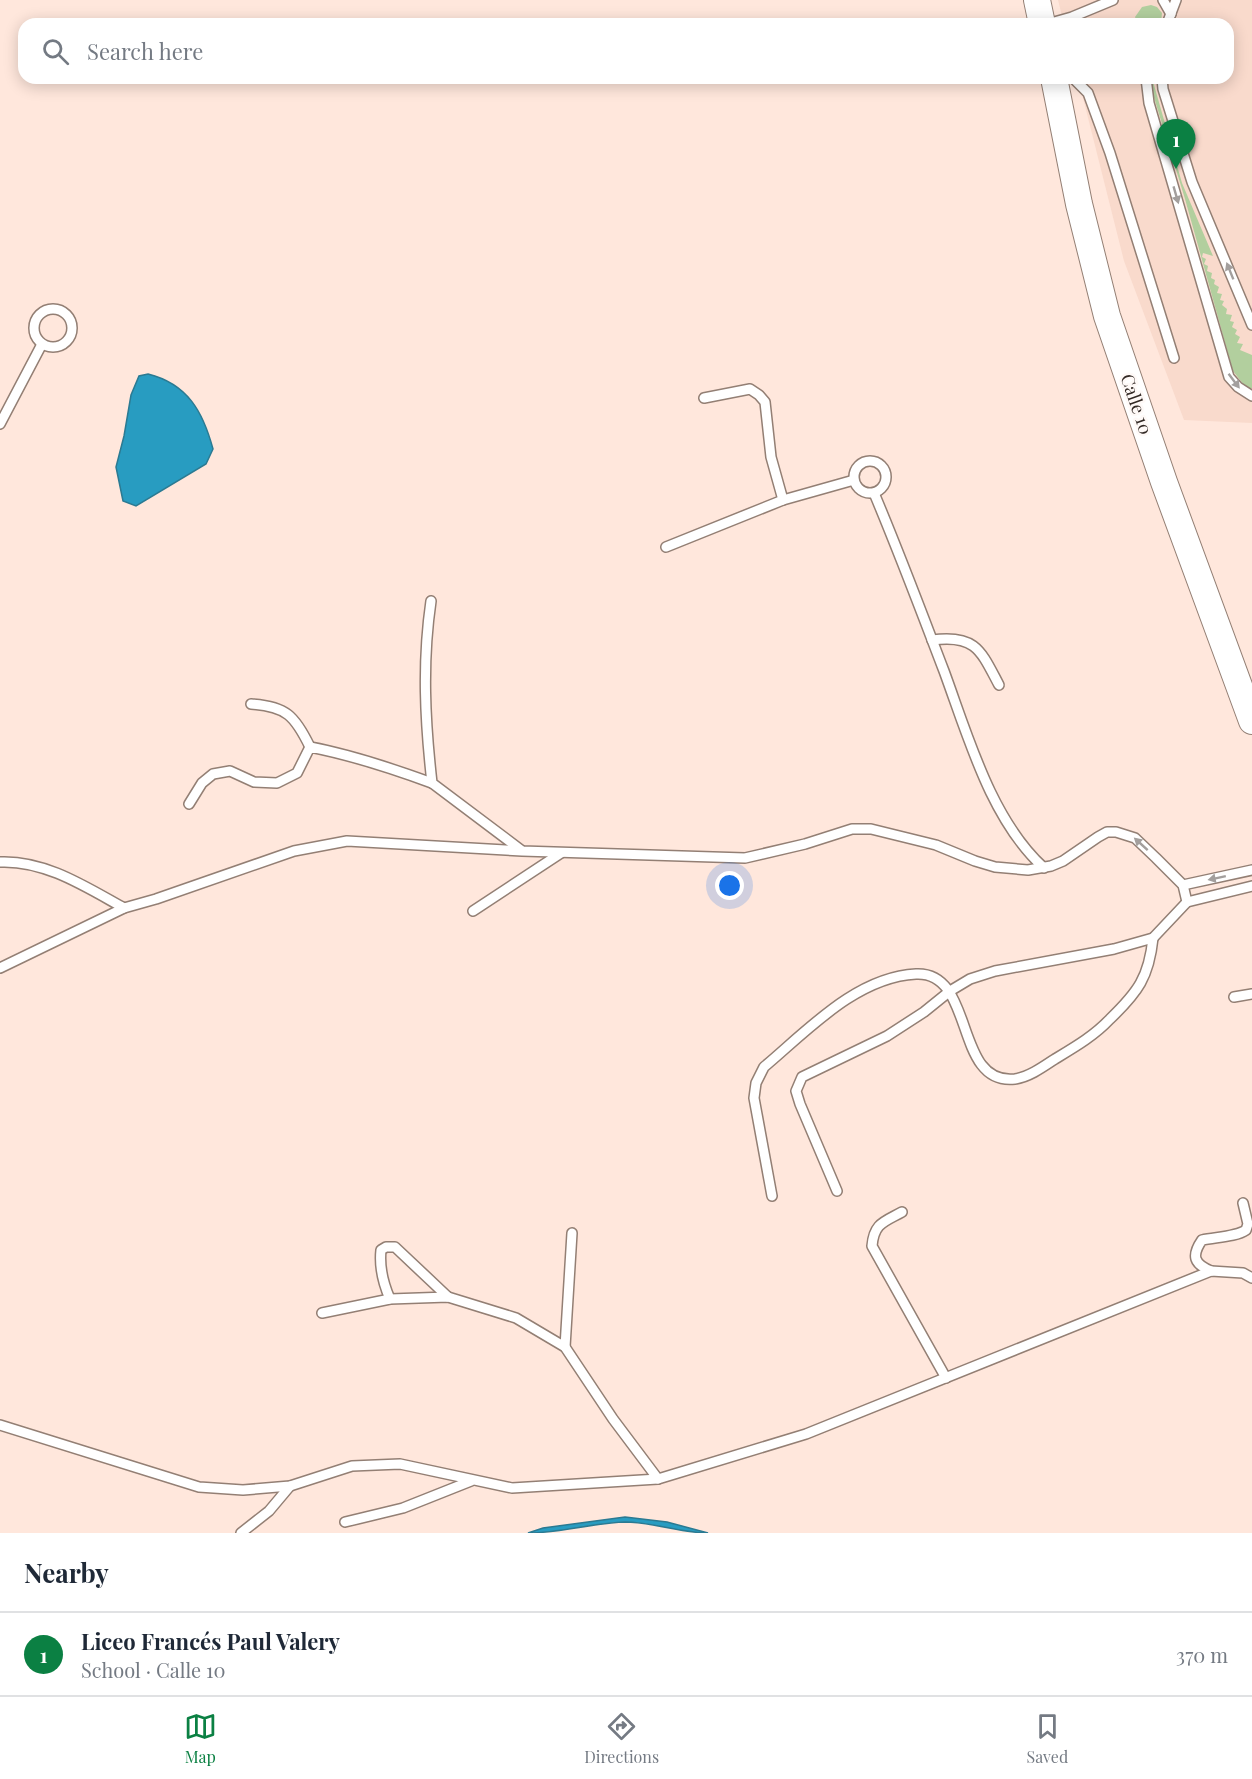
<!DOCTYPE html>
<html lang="en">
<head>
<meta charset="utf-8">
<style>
  :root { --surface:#fff; --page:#f6f6f7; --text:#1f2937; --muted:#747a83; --line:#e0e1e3; --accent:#0b8043 }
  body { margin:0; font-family:"Playfair Display",serif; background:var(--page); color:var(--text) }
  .you { position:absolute; left:730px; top:886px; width:21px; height:21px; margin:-15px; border:4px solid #fff; border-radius:50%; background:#1a73e8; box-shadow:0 0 0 9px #1a73e833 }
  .badge { display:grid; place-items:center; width:39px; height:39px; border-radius:50%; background:var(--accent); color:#fff; font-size:20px; font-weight:700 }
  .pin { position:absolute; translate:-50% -50px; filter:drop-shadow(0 2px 3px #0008) }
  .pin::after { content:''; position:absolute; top:32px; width:21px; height:18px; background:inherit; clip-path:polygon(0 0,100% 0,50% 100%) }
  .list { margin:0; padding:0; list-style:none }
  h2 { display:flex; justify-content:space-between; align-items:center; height:78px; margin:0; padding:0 24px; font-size:26px }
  h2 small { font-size:20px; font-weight:400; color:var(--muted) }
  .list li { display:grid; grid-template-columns:39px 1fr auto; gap:18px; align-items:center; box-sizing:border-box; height:84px; padding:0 24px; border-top:2px solid var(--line) }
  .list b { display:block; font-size:22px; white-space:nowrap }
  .list p { margin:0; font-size:20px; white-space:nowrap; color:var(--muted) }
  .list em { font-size:20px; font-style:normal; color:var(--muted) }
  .icon { flex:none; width:33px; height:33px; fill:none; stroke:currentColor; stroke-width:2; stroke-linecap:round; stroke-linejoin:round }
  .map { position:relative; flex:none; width:1252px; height:1533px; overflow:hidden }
  .search { position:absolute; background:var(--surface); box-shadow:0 3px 15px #0003; left:18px; right:18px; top:18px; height:66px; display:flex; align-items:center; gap:15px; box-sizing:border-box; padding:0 21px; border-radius:18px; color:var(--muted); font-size:22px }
  .sheet { height:162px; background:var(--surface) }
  nav { display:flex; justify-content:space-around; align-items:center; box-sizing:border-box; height:84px; border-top:2px solid var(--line); background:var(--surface); font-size:16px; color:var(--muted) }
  nav a { display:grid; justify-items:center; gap:3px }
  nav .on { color:var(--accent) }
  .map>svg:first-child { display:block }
  .built { fill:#f9dacc }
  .green { fill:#b2cf9e }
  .water { fill:#289cc1; stroke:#2b7a92; stroke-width:1.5 }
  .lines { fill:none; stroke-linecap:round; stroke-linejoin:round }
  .service-casing { stroke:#937f74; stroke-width:12 }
  .secondary-casing { stroke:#937f74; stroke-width:28 }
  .service { stroke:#fff; stroke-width:9 }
  .secondary { stroke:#fff; stroke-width:26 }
  .oneway { fill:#a39f9d }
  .labels { text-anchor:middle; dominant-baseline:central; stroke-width:5; stroke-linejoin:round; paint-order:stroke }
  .street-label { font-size:18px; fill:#322925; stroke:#fef9f7 }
</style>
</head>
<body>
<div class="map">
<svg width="1252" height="1533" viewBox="0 0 1252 1533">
  <rect width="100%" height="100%" fill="#ffe7dc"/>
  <!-- built -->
  <path class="built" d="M1058,0H1252V423L1184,420L1124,261L1078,78H1228V24H1064Z"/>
  <!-- green -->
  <g class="green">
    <path d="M1151,5L1157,7L1162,13L1161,23L1138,24L1135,17L1142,7Z"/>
    <path d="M1152,78L1182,183L1213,256L1203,253L1202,257L1206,259L1204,264L1208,266L1207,271L1212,273L1211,278L1215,280L1214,284L1219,287L1217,293L1222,294L1220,300L1224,301L1222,305L1227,309L1226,314L1232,315L1230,321L1234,322L1232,327L1237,330L1235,334L1240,337L1237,343L1243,344L1240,350L1252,355V388L1247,389L1233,371L1185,199L1152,91Z"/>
  </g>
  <!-- water -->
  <g class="water">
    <path d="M148,374C188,384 203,412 213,449L206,464L136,506L123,501L116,467L124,436L131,395L139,376Z"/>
    <path d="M625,1517L667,1522L708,1533C680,1533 653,1522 625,1522C592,1523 561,1533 528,1533L543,1528Z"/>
  </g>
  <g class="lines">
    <defs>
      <g id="service">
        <path d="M1163,0L1171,14"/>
        <path d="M1047,24L1072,17L1113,0"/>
        <path d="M1167,24L1176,0"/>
        <path d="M1073,78L1088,93L1110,153L1174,358"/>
        <path d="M1146,78L1149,103L1229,377L1238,387L1252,396"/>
        <path d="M1162,78L1163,89L1192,182L1252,325"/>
        <circle cx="53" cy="328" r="19"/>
        <path d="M704,398L750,389L759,395L765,402L771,457L783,500"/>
        <path d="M0,424L42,344"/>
        <circle cx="870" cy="477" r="16"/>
        <path d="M874,493C899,552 921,611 944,671C968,736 991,820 1044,868"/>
        <path d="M666,547L783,500L854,480"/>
        <path d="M431,601C422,663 425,721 432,783L521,850"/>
        <path d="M932,640C976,634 981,651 999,685"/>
        <path d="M251,704C286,706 295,716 310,747"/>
        <path d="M189,804L202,783L213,774L230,771L254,782L277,783L297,773L310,747C352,755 391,768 432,783"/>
        <path d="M0,862C45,860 86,887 124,908"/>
        <path d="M1183,885L1252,870"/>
        <path d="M473,911L561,853"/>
        <path d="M0,968L124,908L156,899L294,851L347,841L522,851L745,858L805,844L852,829H871L936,845L975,861L995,867L1028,870L1051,866L1063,861L1098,837L1107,832H1116L1135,838L1156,858L1183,885L1187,902"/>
        <path d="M1234,997L1252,994"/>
        <path d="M837,1191L800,1104L796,1091L802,1077L887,1036L924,1012L950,991L970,979L995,971L1114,949L1153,938L1187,902L1252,886"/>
        <path d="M772,1196L754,1098L756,1083L764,1067C807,1031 856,977 916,974C976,971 953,1086 1015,1079C1029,1077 1043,1067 1055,1059C1075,1047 1094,1036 1110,1019C1138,992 1149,977 1153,938"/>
        <path d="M902,1212C884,1222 874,1223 872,1246L946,1378"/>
        <path d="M1211,1271C1194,1264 1191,1256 1202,1240C1215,1237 1236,1237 1246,1230L1248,1224L1243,1203"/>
        <path d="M390,1299C383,1283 379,1268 381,1250L386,1247H395L448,1297"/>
        <path d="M322,1313L390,1299L448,1297L516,1318L565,1347L613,1419L658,1479"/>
        <path d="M565,1347L572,1233"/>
        <path d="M0,1425L199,1487L243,1490L290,1486L352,1466L400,1464L512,1488L658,1479L806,1434L1211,1271L1243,1273L1252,1278"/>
        <path d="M345,1522L403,1508L471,1481"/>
        <path d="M241,1533L269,1511L290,1486"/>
      </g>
      <g id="secondary">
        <path d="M1037,0L1042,24"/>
        <path d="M1054,78L1079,204L1107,316L1164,482L1252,721"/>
      </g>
    </defs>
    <!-- service casing -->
    <use href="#service" class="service-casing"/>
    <!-- secondary casing -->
    <use href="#secondary" class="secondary-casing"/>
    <!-- service -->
    <use href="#service" class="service"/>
    <!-- secondary -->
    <use href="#secondary" class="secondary"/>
  </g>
  <!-- one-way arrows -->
  <defs><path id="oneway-solid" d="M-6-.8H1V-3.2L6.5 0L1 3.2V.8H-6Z" transform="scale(1.5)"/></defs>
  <g class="oneway">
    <use href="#oneway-solid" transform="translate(1176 195) rotate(74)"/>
    <use href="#oneway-solid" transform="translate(1230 271) rotate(-112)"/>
    <use href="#oneway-solid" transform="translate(1234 381) rotate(53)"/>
    <use href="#oneway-solid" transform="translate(1141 844) rotate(-138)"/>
    <use href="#oneway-solid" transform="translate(1217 878) rotate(168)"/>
  </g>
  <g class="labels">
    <!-- street labels -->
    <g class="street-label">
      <text transform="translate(1137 404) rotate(71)">Calle 10</text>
    </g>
  </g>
</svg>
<div class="you"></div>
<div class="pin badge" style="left:1176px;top:169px">1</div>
<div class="search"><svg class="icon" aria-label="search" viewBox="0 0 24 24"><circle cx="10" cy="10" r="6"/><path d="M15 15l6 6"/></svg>Search here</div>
</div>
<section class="sheet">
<h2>Nearby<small></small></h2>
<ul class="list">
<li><span class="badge">1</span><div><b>Liceo Francés Paul Valery</b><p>School · Calle 10</p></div><em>370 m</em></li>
</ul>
</section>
<nav>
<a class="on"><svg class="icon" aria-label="map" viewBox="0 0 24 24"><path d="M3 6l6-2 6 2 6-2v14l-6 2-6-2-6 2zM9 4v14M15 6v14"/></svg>Map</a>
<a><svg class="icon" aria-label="directions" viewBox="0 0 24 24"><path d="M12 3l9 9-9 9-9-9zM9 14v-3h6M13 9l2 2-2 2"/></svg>Directions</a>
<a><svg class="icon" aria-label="saved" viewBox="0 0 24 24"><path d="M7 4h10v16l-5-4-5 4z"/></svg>Saved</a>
</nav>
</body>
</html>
